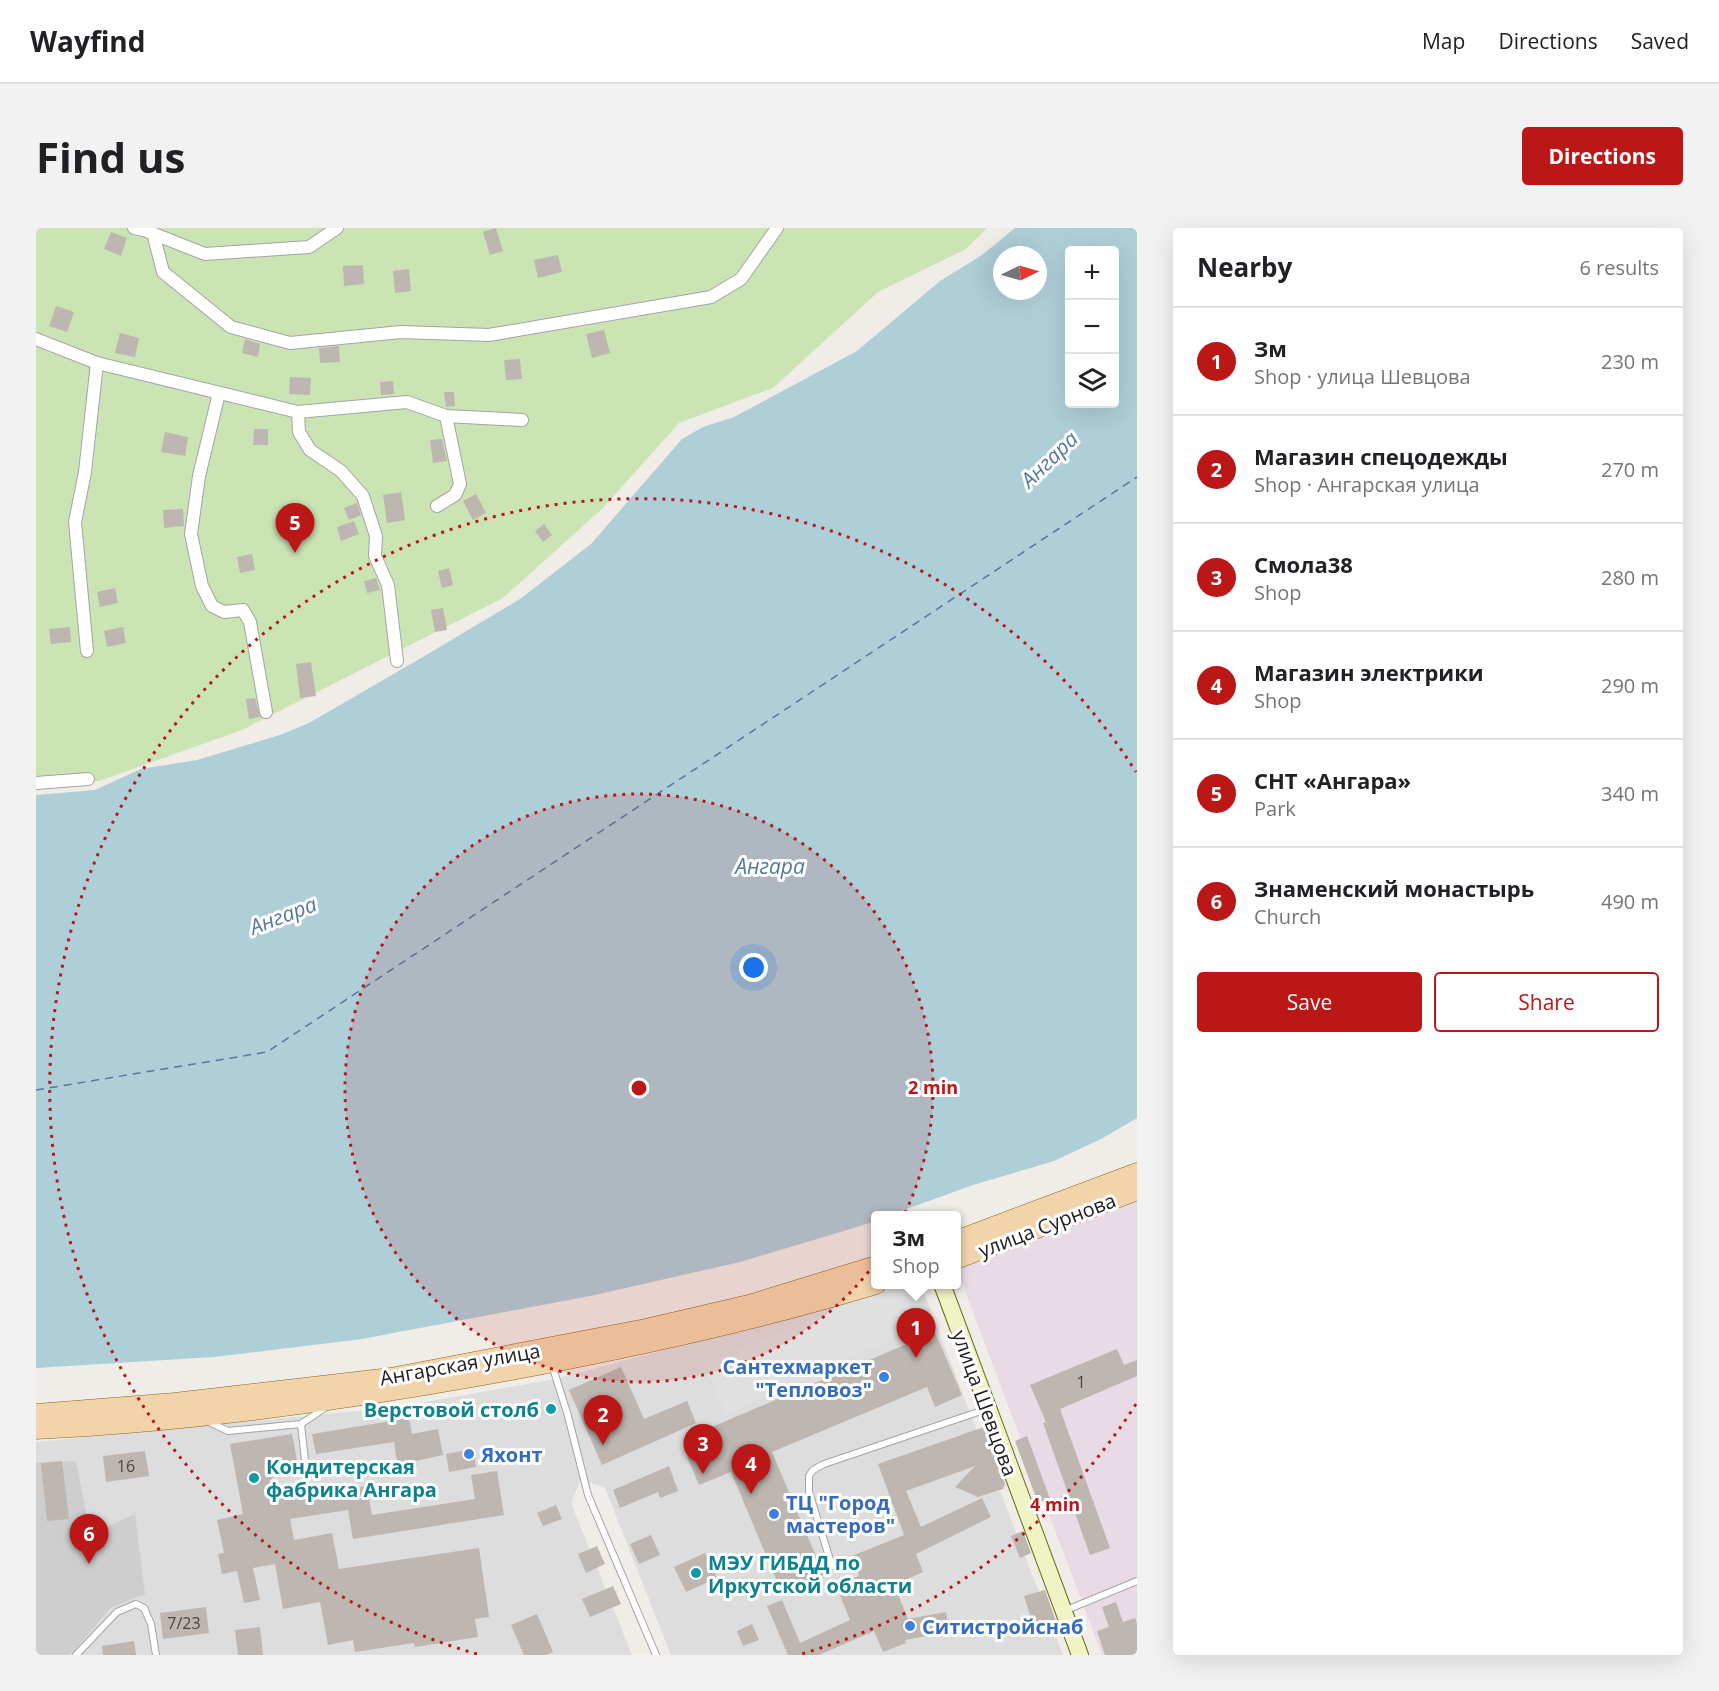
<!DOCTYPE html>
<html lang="en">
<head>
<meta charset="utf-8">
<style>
  :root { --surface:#fff; --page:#f2f2f2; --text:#202124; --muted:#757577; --line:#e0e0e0; --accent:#ba1716 }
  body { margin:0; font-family:"Open Sans",sans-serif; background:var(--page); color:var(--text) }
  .controls { position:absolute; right:18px; top:18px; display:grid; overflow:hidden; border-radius:6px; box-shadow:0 6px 24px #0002 }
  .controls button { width:54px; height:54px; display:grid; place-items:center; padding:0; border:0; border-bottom:2px solid var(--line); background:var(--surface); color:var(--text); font:30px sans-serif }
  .compass { position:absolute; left:957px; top:18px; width:54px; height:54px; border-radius:50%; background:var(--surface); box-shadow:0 6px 24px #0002; rotate:85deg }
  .you { position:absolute; left:718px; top:740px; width:21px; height:21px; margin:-15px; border:4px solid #fff; border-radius:50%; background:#1a73e8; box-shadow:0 0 0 9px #1a73e833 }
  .badge { display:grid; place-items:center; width:39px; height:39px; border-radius:50%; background:var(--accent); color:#fff; font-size:20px; font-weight:700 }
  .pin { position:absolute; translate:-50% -50px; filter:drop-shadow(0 2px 3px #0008) }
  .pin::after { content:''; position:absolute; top:32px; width:21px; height:18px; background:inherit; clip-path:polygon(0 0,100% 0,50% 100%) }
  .popup { position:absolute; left:835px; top:983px; width:90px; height:78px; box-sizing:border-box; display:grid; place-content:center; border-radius:6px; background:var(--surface); filter:drop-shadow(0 2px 4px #0005); font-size:20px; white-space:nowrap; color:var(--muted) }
  .popup b { font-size:22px; color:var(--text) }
  .popup::after { content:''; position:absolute; left:50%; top:100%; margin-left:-12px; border:12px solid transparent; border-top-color:var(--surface) }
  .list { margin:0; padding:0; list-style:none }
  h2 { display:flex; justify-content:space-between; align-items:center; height:78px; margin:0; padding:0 24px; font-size:26px }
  h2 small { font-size:20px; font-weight:400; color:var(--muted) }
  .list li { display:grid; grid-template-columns:39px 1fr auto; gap:18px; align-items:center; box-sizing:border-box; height:108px; padding:0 24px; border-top:2px solid var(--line) }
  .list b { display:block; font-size:22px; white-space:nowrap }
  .list p { margin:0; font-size:20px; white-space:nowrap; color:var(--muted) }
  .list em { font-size:20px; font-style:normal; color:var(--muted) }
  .actions { display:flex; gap:12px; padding:18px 24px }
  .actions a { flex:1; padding:14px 0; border:2px solid var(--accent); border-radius:6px; text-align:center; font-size:21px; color:var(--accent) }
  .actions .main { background:var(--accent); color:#fff }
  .icon { flex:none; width:33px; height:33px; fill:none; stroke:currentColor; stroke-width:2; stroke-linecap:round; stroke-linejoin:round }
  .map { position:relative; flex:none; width:1101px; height:1427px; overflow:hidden; border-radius:6px }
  header { display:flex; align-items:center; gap:36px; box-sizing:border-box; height:84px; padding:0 30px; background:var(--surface); border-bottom:2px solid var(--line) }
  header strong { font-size:28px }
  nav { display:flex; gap:33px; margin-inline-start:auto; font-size:21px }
  .intro { display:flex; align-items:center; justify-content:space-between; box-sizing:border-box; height:144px; padding:0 36px }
  h1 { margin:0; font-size:42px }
  .button { padding:15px 27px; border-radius:6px; background:var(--accent); color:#fff; font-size:21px; font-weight:700 }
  main { display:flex; gap:36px; padding:0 36px }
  aside { flex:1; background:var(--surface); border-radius:6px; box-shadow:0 6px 24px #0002 }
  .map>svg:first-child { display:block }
  .residential { fill:#dedddd }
  .industrial { fill:#e8dbe6 }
  .religious { fill:#cecece }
  .grass { fill:#cbe4b4 }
  .parking { fill:#e0e0e0 }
  .water { fill:#aeced8; fill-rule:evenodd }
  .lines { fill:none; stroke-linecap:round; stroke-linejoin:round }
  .ferry { stroke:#54799f; stroke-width:1.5; stroke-dasharray:8 6; stroke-linecap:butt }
  .building { fill:#bdb6b1 }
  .lane-casing { stroke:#a4a4a4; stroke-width:8 }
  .street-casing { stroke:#a4a4a4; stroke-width:14 }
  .secondary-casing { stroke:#636d11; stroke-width:18 }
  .primary-casing { stroke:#8c6411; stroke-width:21 }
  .lane { stroke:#fff; stroke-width:6 }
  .street { stroke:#fff; stroke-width:12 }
  .secondary { stroke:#f0f3c3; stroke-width:16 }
  .primary { stroke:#f2d4ab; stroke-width:20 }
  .ring { fill:none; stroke:#ba1716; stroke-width:3; stroke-dasharray:3 6 }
  .shop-dot { fill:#3f7fe0; stroke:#fff; stroke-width:2 }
  .culture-dot { fill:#0f9aa8; stroke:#fff; stroke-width:2 }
  .labels { text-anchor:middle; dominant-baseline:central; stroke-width:6; stroke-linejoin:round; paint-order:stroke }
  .number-label { font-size:16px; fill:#474644 }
  .street-label { font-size:20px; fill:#202020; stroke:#fff }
  .shop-label { font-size:20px; font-weight:bold; fill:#366cbe; stroke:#fff; text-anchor:start }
  .culture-label { font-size:20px; font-weight:bold; fill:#0d838f; stroke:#fff; text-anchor:start }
  .water-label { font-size:21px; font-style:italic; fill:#54799f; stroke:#fff }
  .centre { fill:#ba1716; stroke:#fff; stroke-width:3 }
  .ring-label { font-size:18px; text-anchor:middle; font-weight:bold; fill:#ba1716; stroke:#fff; stroke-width:6; stroke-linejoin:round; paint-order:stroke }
</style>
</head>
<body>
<header>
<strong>Wayfind</strong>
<nav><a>Map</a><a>Directions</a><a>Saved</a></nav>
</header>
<div class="intro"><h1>Find us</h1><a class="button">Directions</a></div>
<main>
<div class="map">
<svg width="1101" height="1427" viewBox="0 0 1101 1427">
  <rect width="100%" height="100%" fill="#f0ede8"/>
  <!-- residential -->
  <path class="residential" d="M879,1056L885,1057L1027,1427H635L569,1260L545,1251L535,1275L596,1427H0V1214L362,1179L519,1151Z"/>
  <!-- industrial -->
  <path class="industrial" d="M1101,973V1427H1066L921,1042Z"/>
  <!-- religious -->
  <path class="religious" d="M40,1233L54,1306L99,1286L109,1366L74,1380L39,1422L32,1427H0V1235Z"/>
  <!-- grass -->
  <path class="grass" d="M0,0H951L930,21L842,64L737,160L643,195L567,280L467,370L206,502L63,553L0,561Z"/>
  <!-- parking -->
  <path class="parking" d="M857,1057H874L889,1096L690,1186L669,1136Z"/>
  <!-- water -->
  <path class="water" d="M979,0H1101V890L1067,910L1018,933L937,957L854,987L840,988L839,993L821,999L704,1034L559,1067L326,1111L178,1129L0,1140V567L59,562L105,541L161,532L244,507L273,495L392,426L484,371L555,316L646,211L667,199L698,189L821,123L904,53L946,27ZM1034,22H1078V176H1034ZM966,27H1002V63H966Z"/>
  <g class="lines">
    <!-- ferry -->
    <path class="ferry" d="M0,862L231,824L1101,249"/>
  </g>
  <!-- building -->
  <g class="building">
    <path d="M460,0L467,23L454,27L447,4Z"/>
    <path d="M75,4L91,10L85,28L68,21Z"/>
    <path d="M522,27L526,44L502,50L498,32Z"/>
    <path d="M327,37L328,56L308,58L307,38Z"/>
    <path d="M373,41L375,63L359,65L357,43Z"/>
    <path d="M20,78L38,84L31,104L13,98Z"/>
    <path d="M568,102L574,125L556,130L550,106Z"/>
    <path d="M84,105L103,110L99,129L79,125Z"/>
    <path d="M209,111L224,116L222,129L206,125Z"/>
    <path d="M303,118L304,134L284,135L283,120Z"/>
    <path d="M484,131L486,151L470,152L468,132Z"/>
    <path d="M254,149L275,150L274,167L253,166Z"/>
    <path d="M357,153L358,166L345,167L344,154Z"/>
    <path d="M408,164H418L419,178L410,179Z"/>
    <path d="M218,201H232V217H217Z"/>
    <path d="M129,204L152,209L149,228L125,224Z"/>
    <path d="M406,211L411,233L397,235L394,212Z"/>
    <path d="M365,264L369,292L351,295L347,267Z"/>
    <path d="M440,266L450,285L437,292L427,273Z"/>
    <path d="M321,275L325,287L313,292L308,280Z"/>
    <path d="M147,281L148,298L128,300L127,282Z"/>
    <path d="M318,293L323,306L305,313L301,299Z"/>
    <path d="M508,296L516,307L507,314L499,303Z"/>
    <path d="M216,326L219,342L204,345L201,329Z"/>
    <path d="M413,340L417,357L406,360L402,343Z"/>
    <path d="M340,350L344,362L331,365L328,353Z"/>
    <path d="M79,360L82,375L64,379L61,364Z"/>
    <path d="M407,380L411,402L399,404L395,382Z"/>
    <path d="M34,399L35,414L15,416L13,401Z"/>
    <path d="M87,399L90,415L71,419L68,403Z"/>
    <path d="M275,434L280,468L264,470L260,436Z"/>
    <path d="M219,470L224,489L213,491L210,471Z"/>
    <path d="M899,1104L926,1167L899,1179L891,1159L736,1224L788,1347L746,1365L695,1244L663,1257L651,1229L683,1216L676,1199Z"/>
    <path d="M1081,1121L1088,1137L1101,1132V1148L1024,1181L1074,1320L1054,1327L1007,1195L1010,1194L994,1157Z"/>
    <path d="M585,1139L608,1191L651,1173L660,1195L566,1237L533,1162Z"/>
    <path d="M373,1190L376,1206L402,1201L407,1227L380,1233L381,1238L362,1241L358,1214L280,1226L276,1206Z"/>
    <path d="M948,1199L969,1256L967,1261L942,1269L919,1259L939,1238L870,1263L885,1299L946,1270L955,1289L880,1326L887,1344L858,1357L872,1391L910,1384L914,1404L869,1412L870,1415L847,1424L838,1403L783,1427H752L731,1378L746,1372L764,1415L814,1392L800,1357L823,1348L816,1328L868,1307L842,1236Z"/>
    <path d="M256,1206L261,1232L234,1237L239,1265L249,1264L250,1266L296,1258L297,1263L331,1258L336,1287L439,1271L435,1247L461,1243L468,1287L317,1311L312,1282L254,1291L258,1312L296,1305L303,1341L443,1320L453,1389L439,1391L442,1409L379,1419L378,1415L319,1424L317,1412L292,1417L284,1374L247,1381L239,1336L217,1340L224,1372L208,1375L201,1343L186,1346L182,1326L188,1325L181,1292L207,1286L194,1216Z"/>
    <path d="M991,1208L1014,1271L1002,1275L979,1213Z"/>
    <path d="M437,1221L440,1239L413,1244L410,1226Z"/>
    <path d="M109,1223L113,1248L70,1254L67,1228Z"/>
    <path d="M26,1233L33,1291L11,1293L5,1235Z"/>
    <path d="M633,1238L642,1263L624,1270L622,1264L584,1280L577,1262Z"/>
    <path d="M520,1277L526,1291L507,1298L501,1285Z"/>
    <path d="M987,1303L995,1325L984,1330L975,1308Z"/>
    <path d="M615,1307L624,1327L603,1336L594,1316Z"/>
    <path d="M561,1318L569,1336L550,1345L542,1326Z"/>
    <path d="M669,1325L681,1350L650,1364L638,1339Z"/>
    <path d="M577,1358L585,1376L554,1389L546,1371Z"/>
    <path d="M1009,1362L1021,1396L999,1403L988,1368Z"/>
    <path d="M1080,1374L1087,1394L1099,1390L1101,1396V1427H1069L1061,1403L1073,1399L1066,1379Z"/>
    <path d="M170,1379L173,1405L127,1411L124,1385Z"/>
    <path d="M501,1386L517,1424L510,1427H488L475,1397Z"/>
    <path d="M716,1396L723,1412L707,1418L701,1403Z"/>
    <path d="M224,1399L227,1427H202L199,1402Z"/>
    <path d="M98,1413L100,1427H67L66,1418Z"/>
  </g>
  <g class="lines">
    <defs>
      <g id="lane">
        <path d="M516,1137L532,1188L552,1267L620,1427"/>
        <path d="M171,1193L192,1203L265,1196L290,1179"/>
        <path d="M265,1196L270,1242"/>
        <path d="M796,1338L773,1264V1248L777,1242L788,1236L951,1181"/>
        <path d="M1028,1383L1101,1353"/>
        <path d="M40,1427L81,1384L100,1376L108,1380L115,1396L120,1427"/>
      </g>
      <g id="street">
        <path d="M98,0L108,2L169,26L273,19L301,0"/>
        <path d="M117,5L127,44L195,99L254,115L365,104L453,107L675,69L705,51L741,0"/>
        <path d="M0,111L61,135L262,184L371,174L410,188L486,192"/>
        <path d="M183,165L163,248L155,306L166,358L176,378L188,384L207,382L214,394L230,484"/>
        <path d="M262,184L263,204L274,222L305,243L327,268L340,308L339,328L352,357L361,433"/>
        <path d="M401,278L419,267L424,256L410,188"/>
        <path d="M51,423L39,294L49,244L61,135"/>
        <path d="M0,555L52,551"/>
      </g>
      <path id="secondary" d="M906,1056L1044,1427"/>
      <g id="primary">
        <path d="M920,1013L1101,945"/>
        <path d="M920,1031L1101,962"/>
        <path d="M0,1186L139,1175L355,1150L610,1101L713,1077L840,1038"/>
        <path d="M0,1201C148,1194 296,1174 442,1148C576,1124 709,1096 840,1056"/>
      </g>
    </defs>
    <!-- lane casing -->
    <use href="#lane" class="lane-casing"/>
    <!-- street casing -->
    <use href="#street" class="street-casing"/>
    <!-- secondary casing -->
    <use href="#secondary" class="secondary-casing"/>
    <!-- primary casing -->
    <use href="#primary" class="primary-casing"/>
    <!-- lane -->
    <use href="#lane" class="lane"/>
    <!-- street -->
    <use href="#street" class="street"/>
    <!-- secondary -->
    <use href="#secondary" class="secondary"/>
    <!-- primary -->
    <use href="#primary" class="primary"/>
  </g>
  <!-- distance rings -->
  <circle cx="603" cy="860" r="294" fill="#ba1716" fill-opacity=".12"/>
  <g class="ring">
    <circle cx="603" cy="860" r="294"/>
    <path d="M1100 1176A589 589 0 0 1 765 1426M441 1426A589 589 0 1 1 1100 544"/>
  </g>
  <!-- markers -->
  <g class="shop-dot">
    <circle cx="848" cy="1149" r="6"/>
    <circle cx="433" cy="1226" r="6"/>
    <circle cx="738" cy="1286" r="6"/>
    <circle cx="874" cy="1398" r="6"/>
  </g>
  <g class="culture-dot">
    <circle cx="515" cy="1181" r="6"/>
    <circle cx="218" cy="1250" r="6"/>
    <circle cx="660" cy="1345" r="6"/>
  </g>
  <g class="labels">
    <!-- number labels -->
    <g class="number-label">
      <text x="1045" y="1154">1</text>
      <text x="90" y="1238">16</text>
      <text x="148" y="1395">7/23</text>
    </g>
    <!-- street labels -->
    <g class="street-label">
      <text transform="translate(1011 997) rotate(-21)">улица Сурнова</text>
      <text transform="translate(424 1136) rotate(-10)">Ангарская улица</text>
      <text transform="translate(949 1175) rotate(70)">улица Шевцова</text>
    </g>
    <!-- shop labels -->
    <g class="shop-label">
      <text x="836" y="1138" text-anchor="end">Сантехмаркет<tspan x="836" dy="23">"Тепловоз"</tspan></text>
      <text x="445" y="1226">Яхонт</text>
      <text x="750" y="1274">ТЦ "Город<tspan x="750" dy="23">мастеров"</tspan></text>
      <text x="886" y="1398">Ситистройснаб</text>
    </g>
    <!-- culture labels -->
    <g class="culture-label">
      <text x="503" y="1181" text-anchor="end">Верстовой столб</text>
      <text x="230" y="1238">Кондитерская<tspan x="230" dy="23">фабрика Ангара</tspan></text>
      <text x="672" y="1334">МЭУ ГИБДД по<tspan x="672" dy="23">Иркутской области</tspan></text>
    </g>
    <!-- water labels -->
    <g class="water-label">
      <text transform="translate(1013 231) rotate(-44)">Ангара</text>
      <text x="734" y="638">Ангара</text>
      <text transform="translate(247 687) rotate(-21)">Ангара</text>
    </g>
  </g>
  <circle cx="603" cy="860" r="9" class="centre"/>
  <g class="ring-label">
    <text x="897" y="866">2 min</text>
    <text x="1019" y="1283">4 min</text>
  </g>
</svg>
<div class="controls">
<button>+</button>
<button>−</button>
<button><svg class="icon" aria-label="layers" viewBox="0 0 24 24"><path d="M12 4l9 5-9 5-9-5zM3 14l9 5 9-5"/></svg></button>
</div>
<svg class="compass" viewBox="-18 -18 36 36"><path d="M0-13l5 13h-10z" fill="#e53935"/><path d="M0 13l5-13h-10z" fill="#757577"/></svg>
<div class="you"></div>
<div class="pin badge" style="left:880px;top:1130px">1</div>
<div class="popup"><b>Зм</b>Shop</div>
<div class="pin badge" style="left:567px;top:1217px">2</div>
<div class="pin badge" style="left:667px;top:1246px">3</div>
<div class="pin badge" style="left:715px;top:1266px">4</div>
<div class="pin badge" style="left:259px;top:325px">5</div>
<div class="pin badge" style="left:53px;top:1336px">6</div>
</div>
<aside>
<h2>Nearby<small>6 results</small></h2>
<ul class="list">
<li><span class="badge">1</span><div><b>Зм</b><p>Shop · улица Шевцова</p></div><em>230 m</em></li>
<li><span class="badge">2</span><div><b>Магазин спецодежды</b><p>Shop · Ангарская улица</p></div><em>270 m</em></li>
<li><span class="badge">3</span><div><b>Смола38</b><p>Shop</p></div><em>280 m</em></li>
<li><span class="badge">4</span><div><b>Магазин электрики</b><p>Shop</p></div><em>290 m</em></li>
<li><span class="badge">5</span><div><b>СНТ «Ангара»</b><p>Park</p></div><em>340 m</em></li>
<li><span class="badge">6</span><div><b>Знаменский монастырь</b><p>Church</p></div><em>490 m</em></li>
</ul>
<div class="actions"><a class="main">Save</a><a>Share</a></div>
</aside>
</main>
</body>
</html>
